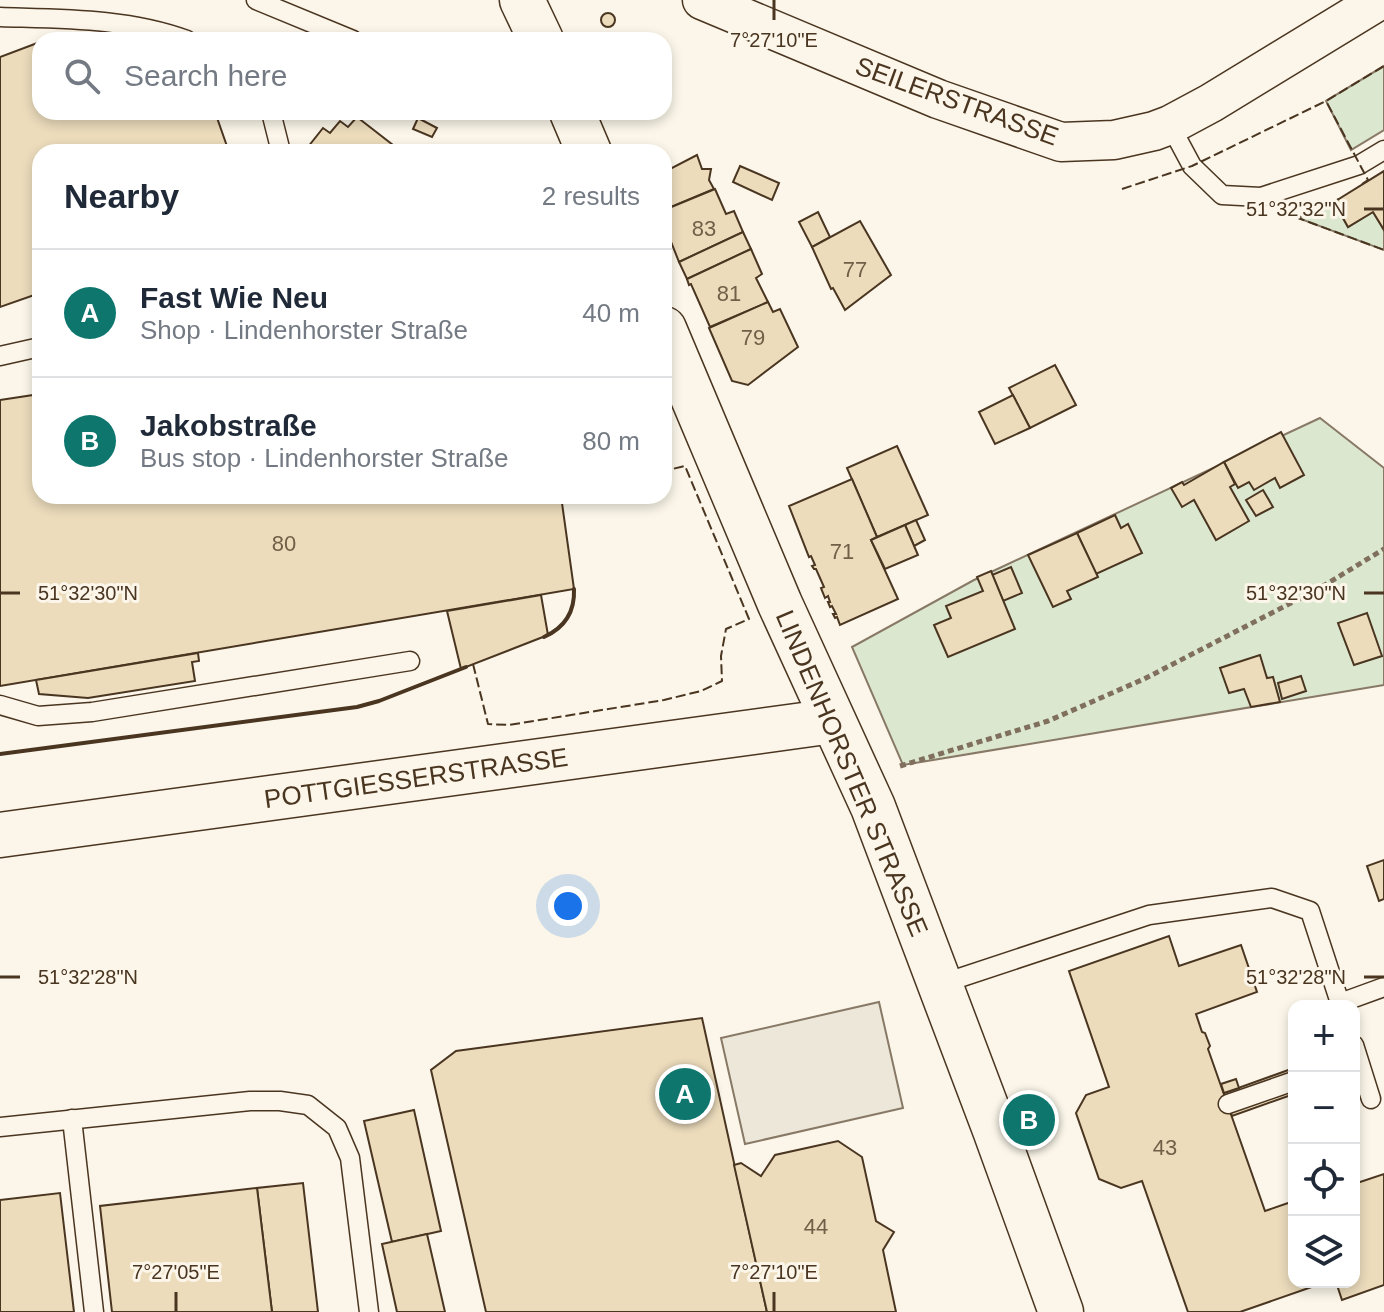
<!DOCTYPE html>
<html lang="en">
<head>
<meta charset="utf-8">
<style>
  :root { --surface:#fff; --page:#f2f2f3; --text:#1f2937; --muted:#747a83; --line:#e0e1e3; --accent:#0f766e }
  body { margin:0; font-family:Arial,sans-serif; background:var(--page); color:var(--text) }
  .controls { position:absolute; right:24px; bottom:24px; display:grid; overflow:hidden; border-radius:16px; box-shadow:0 4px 12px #0003 }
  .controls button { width:72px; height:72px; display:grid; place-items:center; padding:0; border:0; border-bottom:2px solid var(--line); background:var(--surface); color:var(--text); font:40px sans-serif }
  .you { position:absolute; left:568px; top:906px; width:28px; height:28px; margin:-20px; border:6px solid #fff; border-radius:50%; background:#1a73e8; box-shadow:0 0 0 12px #1a73e833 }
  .badge { display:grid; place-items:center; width:52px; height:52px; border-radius:50%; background:var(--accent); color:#fff; font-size:26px; font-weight:700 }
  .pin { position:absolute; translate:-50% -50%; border:4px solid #fff; box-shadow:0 2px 8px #0006 }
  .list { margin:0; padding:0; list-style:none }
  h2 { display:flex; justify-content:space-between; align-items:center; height:104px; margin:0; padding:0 32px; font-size:34px }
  h2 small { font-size:26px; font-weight:400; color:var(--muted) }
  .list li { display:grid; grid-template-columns:52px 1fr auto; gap:24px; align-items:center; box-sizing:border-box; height:128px; padding:0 32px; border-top:2px solid var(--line) }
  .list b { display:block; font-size:30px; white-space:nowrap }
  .list p { margin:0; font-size:26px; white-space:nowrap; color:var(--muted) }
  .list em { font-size:26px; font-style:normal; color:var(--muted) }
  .icon { flex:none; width:44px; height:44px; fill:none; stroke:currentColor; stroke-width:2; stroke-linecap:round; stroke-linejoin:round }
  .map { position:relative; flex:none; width:1384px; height:1312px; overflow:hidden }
  .search { position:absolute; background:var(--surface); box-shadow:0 4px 12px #0003; left:32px; top:32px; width:640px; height:88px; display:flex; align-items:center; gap:20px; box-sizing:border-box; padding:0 28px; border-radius:24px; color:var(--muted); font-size:30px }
  .panel { position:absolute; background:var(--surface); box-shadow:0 4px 12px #0003; left:32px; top:144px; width:640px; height:360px; border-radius:24px }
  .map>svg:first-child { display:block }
  .green { fill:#dce7d0; stroke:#887966; stroke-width:2 }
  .parking { fill:#ede7d9; stroke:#887966; stroke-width:2 }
  .building { fill:#ecdcbc; stroke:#4a3520; stroke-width:2 }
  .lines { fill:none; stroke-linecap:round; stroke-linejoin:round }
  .service-casing { stroke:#4a3520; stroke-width:21 }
  .minor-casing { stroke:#4a3520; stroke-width:41 }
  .tertiary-casing { stroke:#4a3520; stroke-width:47 }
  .path { stroke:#7f6f5c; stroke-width:5; stroke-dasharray:6 4; stroke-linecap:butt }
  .service { stroke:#fbf6e9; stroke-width:18 }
  .minor { stroke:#fbf6e9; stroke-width:38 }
  .tertiary { stroke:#fbf6e9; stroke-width:44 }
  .fence { stroke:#4a3520; stroke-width:2; stroke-dasharray:10 4; stroke-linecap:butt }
  .wall { stroke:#4a3520; stroke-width:4 }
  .ticks { fill:none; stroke:#4a3520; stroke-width:3 }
  .labels { text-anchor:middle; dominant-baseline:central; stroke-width:6; stroke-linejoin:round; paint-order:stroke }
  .number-label { font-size:22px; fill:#725f47 }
  .street-label { font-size:26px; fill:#4a3520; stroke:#fbf6e9 }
  .ticks-label { font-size:20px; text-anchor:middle; fill:#4a3520; stroke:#fbf6e9; stroke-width:6; stroke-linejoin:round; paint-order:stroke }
</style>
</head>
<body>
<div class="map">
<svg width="1384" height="1312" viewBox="0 0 1384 1312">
  <rect width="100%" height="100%" fill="#fbf6e9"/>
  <!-- green -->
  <g class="green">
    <path d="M1384,66V130L1351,150L1326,101Z"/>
    <path d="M1334,202L1348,227L1373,212L1384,230V250L1298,218Z"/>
    <path d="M1320,418L1384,468V685L903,765L852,647L974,580Z"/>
  </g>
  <!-- parking -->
  <path class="parking" d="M879,1002L903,1108L745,1144L721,1038Z"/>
  <!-- building -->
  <g class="building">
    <circle cx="608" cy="20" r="7"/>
    <path d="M40,42V112H215L229,152H40V293L0,307V57Z"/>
    <path d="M357,117L402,152H304L323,128L330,133L340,121L348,127Z"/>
    <path d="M418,118L437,128L432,137L413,129Z"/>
    <path d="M697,155L702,169H711L709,180L714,189L664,210V172Z"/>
    <path d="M740,166L779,183L772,200L733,182Z"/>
    <path d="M1384,171V230L1373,212L1348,227L1334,202Z"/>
    <path d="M715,189L726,214L734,211L743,232L679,262L664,224V210Z"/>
    <path d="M818,212L830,237L812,247L799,222Z"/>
    <path d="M860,221L891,275L845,310L833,288L831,289L812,247Z"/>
    <path d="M743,232L751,249L687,279L679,262Z"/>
    <path d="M751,249L762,274L756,278L768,302L710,327L691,284L689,285L687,279Z"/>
    <path d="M768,302L773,312L780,309L798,347L748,385L732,381L709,328Z"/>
    <path d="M1055,365L1076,405L1030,428L1009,388Z"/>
    <path d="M40,394V496H561L574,589L0,686V400Z"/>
    <path d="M1013,395L1030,428L995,444L979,412Z"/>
    <path d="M1281,432L1304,475L1280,488L1275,478L1254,490L1249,482L1238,488L1224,462Z"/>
    <path d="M897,446L928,515L877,537L847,468Z"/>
    <path d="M1224,462L1235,484L1230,487L1249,521L1216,540L1194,500L1182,507L1171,488L1182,482L1184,485Z"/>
    <path d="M852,479L877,537L871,540L898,599L840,625L837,617L835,618L833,614H836L832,606L830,607L828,602H830L828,596L825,598L821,588L824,587L816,569H814L812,566L815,565L811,556L809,557L789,506Z"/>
    <path d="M1263,490L1273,507L1256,516L1246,500Z"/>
    <path d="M1115,515L1121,528L1128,524L1142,553L1096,574L1077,533Z"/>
    <path d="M916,520L925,540L914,546L905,525Z"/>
    <path d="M905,525L918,555L885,569L871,540Z"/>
    <path d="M1077,533L1098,577L1067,591L1071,599L1053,607L1028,555Z"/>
    <path d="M1011,567L1022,593L1003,601L992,575Z"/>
    <path d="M991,571L1015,629L948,657L934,625L951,618L946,606L983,591L977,577Z"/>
    <path d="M541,595L548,635L461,669L447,611Z"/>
    <path d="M1367,613L1382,656L1354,665L1338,623Z"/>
    <path d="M198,653L199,661L192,662L195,681L88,698L39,694L36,680Z"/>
    <path d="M1260,655L1267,678L1273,677L1280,702L1251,707L1244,689L1229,693L1220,668Z"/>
    <path d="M1301,676L1306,691L1282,699L1278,683Z"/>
    <path d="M1384,860V899L1379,901L1367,866Z"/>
    <path d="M1169,936L1179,966L1241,945L1257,992L1196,1014L1202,1032L1205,1033L1210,1046L1208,1049L1265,1211L1294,1201V1282H1326L1240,1312H1188L1142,1181L1121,1188L1099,1179L1076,1113L1086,1095L1109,1087L1069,971Z"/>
    <path d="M702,1018L767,1312H486L431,1070L456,1051Z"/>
    <path d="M1294,1068V1094L1232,1116L1224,1093Z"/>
    <path d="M1236,1079L1239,1088L1224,1093L1221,1084Z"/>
    <path d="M414,1110L441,1231L392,1242L364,1121Z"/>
    <path d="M838,1141L862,1157L876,1221L894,1232L883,1250L896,1312H767L734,1165L741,1163L761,1176L775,1155Z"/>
    <path d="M1384,1174V1285L1342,1300L1336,1282H1354V1184Z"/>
    <path d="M303,1183L318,1312H272L257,1188Z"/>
    <path d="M257,1188L272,1312H112L100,1206Z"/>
    <path d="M60,1193L74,1312H0V1200Z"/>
    <path d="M427,1234L445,1312H397L382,1244Z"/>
  </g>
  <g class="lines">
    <defs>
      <g id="service">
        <path d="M256,0L353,40"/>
        <path d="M0,17C62,19 128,18 187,40"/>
        <path d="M271,112L281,152"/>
        <path d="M1170,125L1192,166L1222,195L1261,197L1359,165L1384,150"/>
        <path d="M0,356L40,347"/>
        <path d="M0,705L38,716L92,712L410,661"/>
        <path d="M941,984L1149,915L1272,898L1310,911L1341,1006"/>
        <path d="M1340,1003L1384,987"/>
        <path d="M1354,1045L1371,1099"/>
        <path d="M1228,1104L1294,1081"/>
        <path d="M72,1119L94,1312"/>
        <path d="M0,1127L250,1101H280L308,1105L337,1128L350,1158L369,1312"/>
      </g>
      <path id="minor" d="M702,0L938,99L1061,142L1114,140L1154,131L1170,125L1211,103L1380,0"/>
      <g id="tertiary">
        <path d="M522,0L541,40"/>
        <path d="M572,112L589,152"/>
        <path d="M664,329L780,604L873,807L995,1130L1061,1312"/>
        <path d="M0,835L833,721"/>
      </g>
    </defs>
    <!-- service casing -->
    <use href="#service" class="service-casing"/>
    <!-- minor casing -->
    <use href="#minor" class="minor-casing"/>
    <!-- tertiary casing -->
    <use href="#tertiary" class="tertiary-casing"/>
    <!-- path -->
    <path class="path" d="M900,766L1048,721L1144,679L1320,588L1384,549"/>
    <!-- service -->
    <use href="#service" class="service"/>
    <!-- minor -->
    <use href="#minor" class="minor"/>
    <!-- tertiary -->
    <use href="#tertiary" class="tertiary"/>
    <!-- fence -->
    <g class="fence">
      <path d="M1362,184L1368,180L1326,101L1384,66"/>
      <path d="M1122,189L1192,166L1326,101"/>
      <path d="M1339,199L1298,218L1384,250"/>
      <path d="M473,664L488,724L509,725L664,700L701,691L722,681L721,656L726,629L749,619L685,466L664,471"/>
    </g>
    <!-- wall -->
    <g class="wall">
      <path d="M544,637C564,628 575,612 574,589"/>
      <path d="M0,754L357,707L379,701L466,667"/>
    </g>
  </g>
  <!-- ticks -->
  <path class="ticks" d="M774,0V20M1364,209H1384M0,593H20M1364,593H1384M0,977H20M1364,977H1384M176,1292V1312M774,1292V1312"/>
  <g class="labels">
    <!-- number labels -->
    <g class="number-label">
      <text x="704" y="228">83</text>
      <text x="855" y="269">77</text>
      <text x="729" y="293">81</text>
      <text x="753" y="337">79</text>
      <text x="284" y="543">80</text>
      <text x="842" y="551">71</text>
      <text x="1165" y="1147">43</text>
      <text x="816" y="1226">44</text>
    </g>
    <!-- street labels -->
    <g class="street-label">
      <text transform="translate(957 101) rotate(20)">SEILERSTRASSE</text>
      <text transform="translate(852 773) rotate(67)">LINDENHORSTER STRASSE</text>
      <text transform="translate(416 778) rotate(-8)">POTTGIESSERSTRASSE</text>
    </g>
  </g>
  <g class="ticks-label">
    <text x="774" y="47">7°27'10"E</text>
    <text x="1296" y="216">51°32'32"N</text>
    <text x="88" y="600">51°32'30"N</text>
    <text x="1296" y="600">51°32'30"N</text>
    <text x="88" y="984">51°32'28"N</text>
    <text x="1296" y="984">51°32'28"N</text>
    <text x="176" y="1279">7°27'05"E</text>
    <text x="774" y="1279">7°27'10"E</text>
  </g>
</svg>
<div class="controls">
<button>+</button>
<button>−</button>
<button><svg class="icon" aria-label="locate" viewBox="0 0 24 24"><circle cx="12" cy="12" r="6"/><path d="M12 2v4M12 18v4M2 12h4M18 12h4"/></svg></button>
<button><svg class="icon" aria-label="layers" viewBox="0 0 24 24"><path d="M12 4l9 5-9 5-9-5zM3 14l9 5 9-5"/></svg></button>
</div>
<div class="you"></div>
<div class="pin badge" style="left:685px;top:1094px">A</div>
<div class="pin badge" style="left:1029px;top:1120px">B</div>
<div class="search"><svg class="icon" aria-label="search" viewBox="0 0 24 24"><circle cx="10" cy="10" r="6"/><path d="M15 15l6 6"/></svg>Search here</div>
<section class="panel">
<h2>Nearby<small>2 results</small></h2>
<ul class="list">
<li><span class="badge">A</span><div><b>Fast Wie Neu</b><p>Shop · Lindenhorster Straße</p></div><em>40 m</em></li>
<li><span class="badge">B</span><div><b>Jakobstraße</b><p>Bus stop · Lindenhorster Straße</p></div><em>80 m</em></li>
</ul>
</section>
</div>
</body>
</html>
